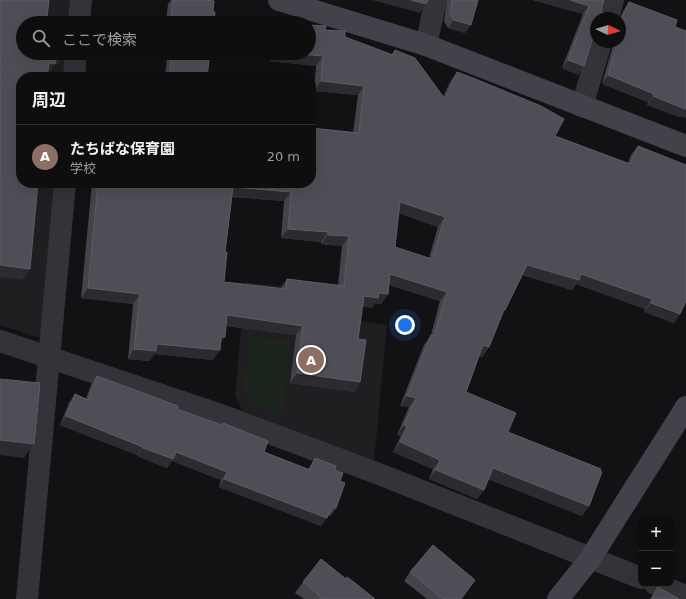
<!DOCTYPE html>
<html lang="ja">
<head>
<meta charset="utf-8">
<style>
  :root { --surface:#0e0e0f; --page:#1c1c1d; --text:#f1f3f6; --muted:#9b9c9e; --line:#2e2e2f; --accent:#ea580c }
  body { margin:0; font-family:"DejaVu Sans","Noto Sans JP",sans-serif; background:var(--page); color:var(--text) }
  .controls { position:absolute; right:12px; bottom:12px; display:grid; overflow:hidden; border-radius:8px; box-shadow:0 4px 16px #0002 }
  .controls button { width:36px; height:36px; display:grid; place-items:center; padding:0; border:0; border-bottom:1px solid var(--line); background:var(--surface); color:var(--text); font:20px sans-serif }
  .compass { position:absolute; left:590px; top:12px; width:36px; height:36px; border-radius:50%; background:var(--surface); box-shadow:0 4px 16px #0002; rotate:94deg }
  .you { position:absolute; left:405px; top:325px; width:14px; height:14px; margin:-10px; border:3px solid #fff; border-radius:50%; background:#1a73e8; box-shadow:0 0 0 6px #1a73e833 }
  .badge { display:grid; place-items:center; width:26px; height:26px; border-radius:50%; background:var(--accent); color:#fff; font-size:13px; font-weight:700 }
  .pin { position:absolute; translate:-50% -50%; border:2px solid #fff; box-shadow:0 1px 4px #0006 }
  .list { margin:0; padding:0; list-style:none }
  h2 { display:flex; justify-content:space-between; align-items:center; height:52px; margin:0; padding:0 16px; font-size:17px }
  h2 small { font-size:13px; font-weight:400; color:var(--muted) }
  .list li { display:grid; grid-template-columns:26px 1fr auto; gap:12px; align-items:center; box-sizing:border-box; height:64px; padding:0 16px; border-top:1px solid var(--line) }
  .list b { display:block; font-size:15px; white-space:nowrap }
  .list p { margin:0; font-size:13px; white-space:nowrap; color:var(--muted) }
  .list em { font-size:13px; font-style:normal; color:var(--muted) }
  .icon { flex:none; width:22px; height:22px; fill:none; stroke:currentColor; stroke-width:2; stroke-linecap:round; stroke-linejoin:round }
  .map { position:relative; flex:none; width:686px; height:599px; overflow:hidden }
  .search { position:absolute; background:var(--surface); box-shadow:0 4px 16px #0002; left:16px; top:16px; width:300px; height:44px; display:flex; align-items:center; gap:10px; box-sizing:border-box; padding:0 14px; border-radius:22px; color:var(--muted); font-size:15px }
  .panel { position:absolute; background:var(--surface); box-shadow:0 4px 16px #0002; left:16px; top:72px; width:300px; height:116px; border-radius:16px }
  .map>svg:first-child { display:block }
  .built { fill:#1f1e21 }
  .green { fill:#1c241e }
  .lines { fill:none; stroke-linecap:round; stroke-linejoin:round }
  .street { stroke:#333439; stroke-width:22 }
  .secondary { stroke:#41424a; stroke-width:22 }
  .wall { fill:#43434a; fill-rule:evenodd }
  .shaded-wall { fill:#2b2b30 }
  .building { fill:#4e4e56; stroke:#5b5c65; fill-rule:evenodd }
</style>
</head>
<body>
<div class="map">
<svg width="686" height="599" viewBox="0 0 686 599">
  <rect width="100%" height="100%" fill="#121214"/>
  <!-- built -->
  <g class="built">
    <path d="M0,0H72L70,23H23V53H67L65,77H21V183H56L43,339L0,325Z"/>
    <path d="M245,282L321,291L319,315L387,325L374,462L243,411L235,396Z"/>
  </g>
  <!-- green -->
  <path class="green" d="M250,337L291,341L282,417L252,405L243,389Z"/>
  <g class="lines">
    <!-- street -->
    <g class="street">
      <path d="M608,18L613,0"/>
      <path d="M79,23L81,0"/>
      <path d="M426,45L436,0"/>
      <path d="M74,77L76,53"/>
      <path d="M582,106L601,42"/>
      <path d="M0,341L221,415L379,474L641,578"/>
      <path d="M655,584L686,596"/>
      <path d="M27,599L65,183"/>
    </g>
    <!-- secondary -->
    <g class="secondary">
      <path d="M279,0L426,45L686,146"/>
      <path d="M558,599L590,559L686,407"/>
    </g>
  </g>
  <!-- wall -->
  <g class="wall">
    <path d="M171,0H206L213,12L214,23H166L168,4Z"/>
    <path d="M447,0H478L465,33L448,28L444,21Z"/>
    <path d="M533,0H604L596,18V31L595,32L584,66L578,75L562,68L583,14Z"/>
    <path d="M629,2L675,27L686,31V118L680,116L679,117L647,105L648,102L602,84L613,45V42H620V18L623,11Z"/>
    <path d="M325,30L391,55L395,50L443,97L450,82L457,72L555,136L628,163L631,155L638,146L680,314L674,323L644,312L645,309L576,284L572,290L522,275L505,310L501,315L489,347L482,357L479,356L466,392L508,432L589,506L582,516L488,479L484,490L477,499L429,479L433,469L393,452L401,436L397,435L409,407L400,406L424,345L431,335L440,301L389,285L388,294L381,304L375,303L372,308L362,306L358,339L360,382L354,392L290,383L296,335L226,326L220,344L213,360L155,354L149,361L128,359L133,304L81,298L92,183H311L353,133L358,95L314,91L316,66L270,61L271,53H309ZM232,197L284,201L281,238L321,242V244L342,246L338,285L287,279L280,289L224,282L225,252ZM399,213L438,227L429,258L395,247Z"/>
    <path d="M163,53H210L207,77H165L167,58L162,57Z"/>
    <path d="M97,376L177,409L221,425L223,423L264,452L308,469L315,458L335,470L340,481L336,508L330,516L328,515L321,526L219,487L221,480L172,461L167,468L137,456V455L60,425L69,403L75,394L86,399L91,385Z"/>
    <path d="M410,572L475,580L461,599H427L404,581Z"/>
    <path d="M346,579L375,599H304L295,593L303,582Z"/>
    <path d="M658,587L679,599H650Z"/>
  </g>
  <!-- shaded-wall -->
  <g class="shaded-wall">
    <path d="M372,0H411L426,4L420,13Z"/>
    <path d="M533,0H570L589,6L583,14Z"/>
    <path d="M454,20L471,25L465,33L448,28Z"/>
    <path d="M56,53H66L58,64H55L48,75L41,74Z"/>
    <path d="M165,53H170L167,58L162,57Z"/>
    <path d="M276,53H289L323,56L316,66L270,61Z"/>
    <path d="M568,60L584,66L578,75L562,68Z"/>
    <path d="M608,75L654,94L648,102L602,84Z"/>
    <path d="M321,81L364,86L358,95L314,91Z"/>
    <path d="M653,96L686,108V118L680,116L679,117L647,105Z"/>
    <path d="M233,187L291,192L284,201L226,196Z"/>
    <path d="M400,202L445,217L438,227L393,211Z"/>
    <path d="M288,229L328,232L321,242L281,238Z"/>
    <path d="M328,235L349,236L342,246L321,244Z"/>
    <path d="M0,265L30,269L22,280L0,277Z"/>
    <path d="M527,265L581,274L652,299L645,309L576,284L572,290L520,274Z"/>
    <path d="M390,274L447,292L440,301L383,283Z"/>
    <path d="M88,288L140,294L133,304L81,298Z"/>
    <path d="M379,293L388,294L381,304L375,303L372,308L357,306L364,296Z"/>
    <path d="M651,303L680,314L674,323L644,312Z"/>
    <path d="M227,315L303,326L296,335L220,325Z"/>
    <path d="M221,337H225L218,347Z"/>
    <path d="M157,344L220,350L213,360L155,354L149,361L128,359L134,349Z"/>
    <path d="M483,345L489,347L482,357L476,355Z"/>
    <path d="M297,373L360,382L354,392L290,383Z"/>
    <path d="M407,396L416,398L409,407L400,406Z"/>
    <path d="M66,416L143,447L137,455L60,425Z"/>
    <path d="M404,425L407,426L401,436L397,435Z"/>
    <path d="M0,440L34,444L24,458L0,455Z"/>
    <path d="M400,442L440,460L433,469L393,452Z"/>
    <path d="M143,448L176,452L227,472L221,480L172,461L167,468L137,456Z"/>
    <path d="M493,468L589,506L582,516L486,478Z"/>
    <path d="M436,470L484,490L477,499L429,479Z"/>
    <path d="M224,479L327,518L321,526L219,487Z"/>
  </g>
  <!-- building -->
  <g class="building">
    <path d="M0,0H49L47,18L69,20V23H23V53H57L55,64L49,63L47,77H21V183H38L30,269L0,265Z"/>
    <path d="M173,0H206L214,1L213,12H215L214,23H170Z"/>
    <path d="M411,0H428L426,4Z"/>
    <path d="M452,0H478L471,25L454,20L450,13Z"/>
    <path d="M570,0H604L602,6V13L605,18H596V28L584,66L568,60L589,6Z"/>
    <path d="M629,2L677,20L675,27L686,31V108L685,107V109L653,96L654,94L608,75L617,42H620V20L622,18Z"/>
    <path d="M309,25L326,26L325,30L345,31V37L393,55L395,50L415,58L445,99L457,72L473,78L541,106L564,119L555,136L630,164L638,146L686,165V301L680,314L651,303L652,299L581,274L579,280L527,265L505,310H504L489,347L483,345L466,392L516,413L508,432L601,469L600,471L602,472L589,506L493,468L484,490L436,470L440,460L400,442L407,426L404,425L416,398L407,396L431,335L434,336L447,292L390,274L388,294L379,293L378,298L364,296L358,339L366,340L360,382L297,373L303,326L227,315L225,337H221L220,350L157,344L156,351L134,349L140,294L88,288L98,183H311V128L359,133L364,86L321,81L323,56L289,53H309ZM233,187L291,192L288,229L328,232V235L349,236L344,286L287,279L286,289L224,282L227,252H225ZM400,202L445,217L432,259L395,247Z"/>
    <path d="M172,53H210L207,77H169Z"/>
    <path d="M97,376L178,406L177,409L222,425L223,423L268,441L264,452L310,470L315,458L336,466L335,470L343,473L340,481L345,483L336,508L332,506L327,518L224,479L227,472L176,452L173,459L143,448V447L66,416L75,394L88,400Z"/>
    <path d="M0,379L40,383L34,444L0,440Z"/>
    <path d="M433,545L475,580L461,599H443L410,572Z"/>
    <path d="M321,559L346,579L347,577L355,583L375,599H319L321,597L303,582Z"/>
    <path d="M658,587L679,599H651Z"/>
  </g>
</svg>
<div class="controls">
<button>+</button>
<button>−</button>
</div>
<svg class="compass" viewBox="-18 -18 36 36"><path d="M0-13l5 13h-10z" fill="#e53935"/><path d="M0 13l5-13h-10z" fill="#9b9c9e"/></svg>
<div class="you"></div>
<div class="pin badge" style="left:311px;top:360px;background:#8d6e63">A</div>
<div class="search"><svg class="icon" aria-label="search" viewBox="0 0 24 24"><circle cx="10" cy="10" r="6"/><path d="M15 15l6 6"/></svg>ここで検索</div>
<section class="panel">
<h2>周辺<small></small></h2>
<ul class="list">
<li><span class="badge" style="background:#8d6e63">A</span><div><b>たちばな保育園</b><p>学校</p></div><em>20 m</em></li>
</ul>
</section>
</div>
</body>
</html>
